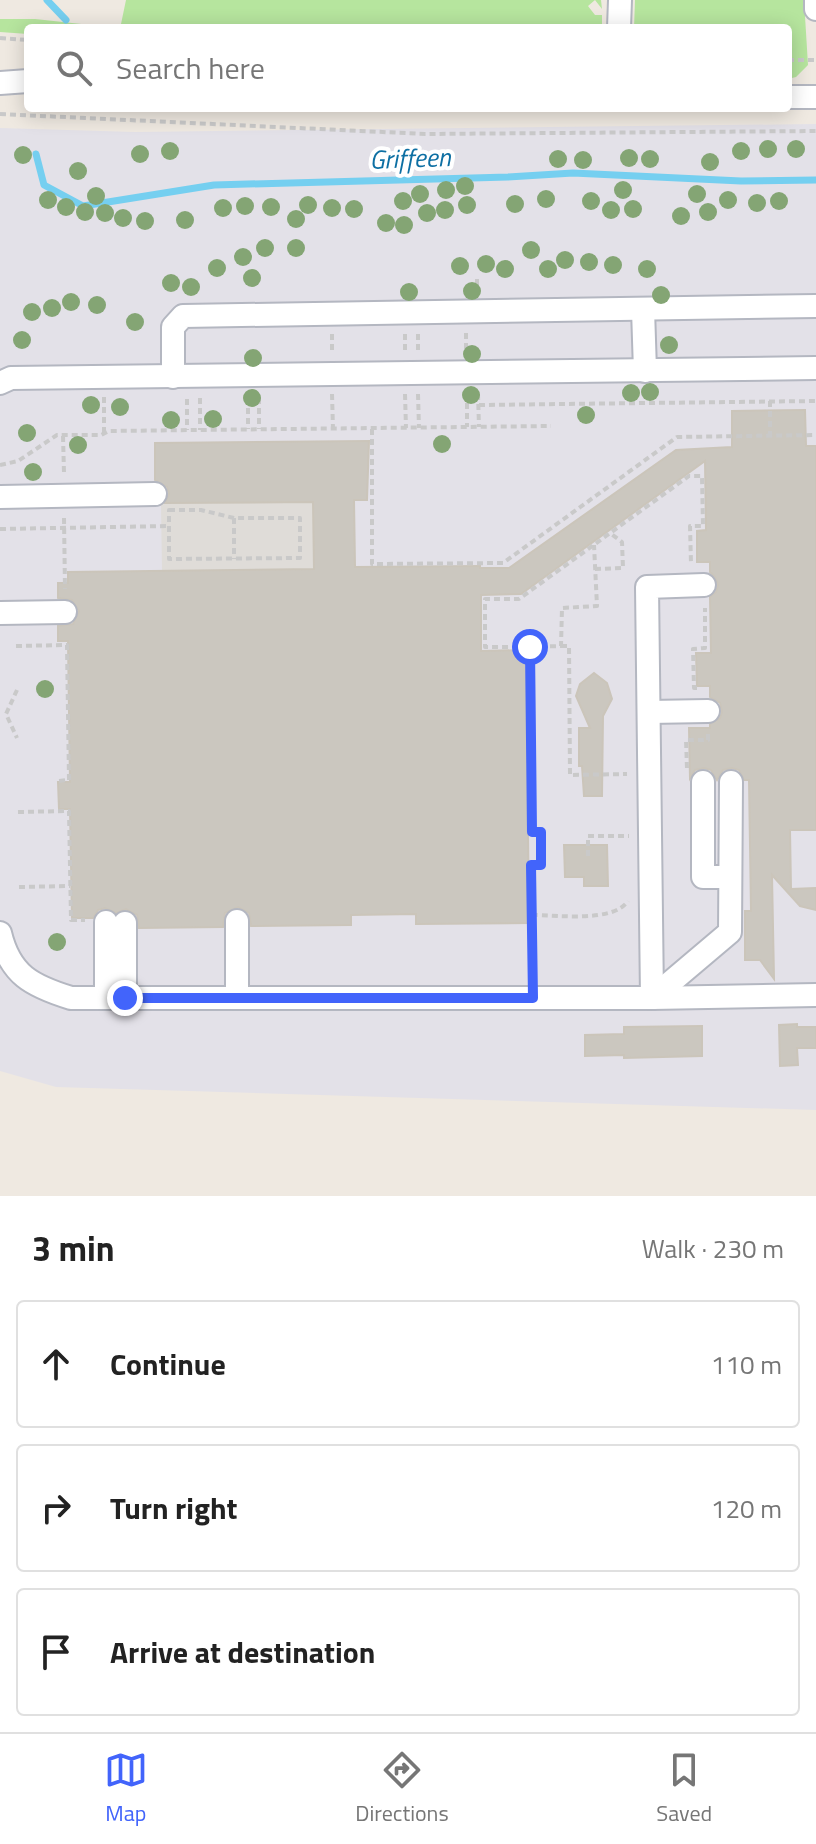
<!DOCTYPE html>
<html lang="en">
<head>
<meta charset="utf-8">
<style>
  :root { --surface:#fff; --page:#f6f6f6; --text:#222; --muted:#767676; --line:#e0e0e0; --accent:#4264fb }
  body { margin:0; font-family:"Titillium Web",sans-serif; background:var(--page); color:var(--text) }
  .stop { position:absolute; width:24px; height:24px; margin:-18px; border:6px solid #4264fb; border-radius:50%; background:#fff }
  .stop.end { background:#4264fb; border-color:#fff; box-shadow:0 2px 8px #0008 }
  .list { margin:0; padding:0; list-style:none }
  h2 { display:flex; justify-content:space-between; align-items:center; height:104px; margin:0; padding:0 32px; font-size:34px }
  h2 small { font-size:26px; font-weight:400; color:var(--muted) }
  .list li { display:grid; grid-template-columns:52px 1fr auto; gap:24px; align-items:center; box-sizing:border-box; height:128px; margin:0 16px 16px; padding:0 16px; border:2px solid var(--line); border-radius:8px }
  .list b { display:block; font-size:30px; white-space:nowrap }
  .list em { font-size:26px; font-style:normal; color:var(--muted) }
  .icon { flex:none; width:44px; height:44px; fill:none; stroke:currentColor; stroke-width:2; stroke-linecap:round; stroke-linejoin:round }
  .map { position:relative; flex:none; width:816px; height:1196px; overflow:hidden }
  .search { position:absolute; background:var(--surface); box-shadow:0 4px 20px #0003; left:24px; right:24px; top:24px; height:88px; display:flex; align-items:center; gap:20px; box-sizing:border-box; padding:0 28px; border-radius:8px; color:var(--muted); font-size:30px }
  .sheet { height:536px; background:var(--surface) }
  nav { display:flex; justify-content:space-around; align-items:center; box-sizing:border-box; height:112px; border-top:2px solid var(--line); background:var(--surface); font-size:22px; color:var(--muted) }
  nav a { display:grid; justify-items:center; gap:4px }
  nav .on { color:var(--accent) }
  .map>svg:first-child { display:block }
  .industrial { fill:#e3e1e8 }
  .green { fill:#b6e59e }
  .plaza { fill:#dfdcd8 }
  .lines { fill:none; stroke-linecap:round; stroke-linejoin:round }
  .stream { stroke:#75cff0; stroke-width:7 }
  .building { fill:#cbc7bf; stroke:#cbc5ba; stroke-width:2 }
  .minor-casing { stroke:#b4b7c1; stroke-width:26 }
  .path { stroke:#c9c9c9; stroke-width:4; stroke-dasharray:6 4; stroke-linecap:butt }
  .minor { stroke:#fff; stroke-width:22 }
  .tree { fill:#84a574 }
  .route { stroke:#4264fb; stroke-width:10 }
  .labels { text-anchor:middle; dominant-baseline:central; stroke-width:8; stroke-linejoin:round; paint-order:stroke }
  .water-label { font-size:26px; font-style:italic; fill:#0d6fa3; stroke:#fff }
</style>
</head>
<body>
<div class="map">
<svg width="816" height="1196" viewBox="0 0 816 1196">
  <rect width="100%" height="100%" fill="#efe9e1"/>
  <!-- industrial -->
  <path class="industrial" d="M816,124V1110L56,1087L0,1071V128L135,132Z"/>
  <!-- green -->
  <g class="green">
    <path d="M126,0H601L602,9L595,0L588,6L595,15H602V28H28V34L0,32V19H35L100,26L121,24Z"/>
    <path d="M635,0H804L808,65L796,77L788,79V28H634Z"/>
  </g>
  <!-- plaza -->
  <path class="plaza" d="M313,502V553L317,569L162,571L161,503Z"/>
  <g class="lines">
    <!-- stream -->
    <g class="stream">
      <path d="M47,0L66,20"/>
      <path d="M36,154L44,185L83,206L214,185L508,177L573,173L741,181L816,180"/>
    </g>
  </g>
  <!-- building -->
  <g class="building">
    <path d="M805,410L806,446H816V830H790L791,889L816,888V910L800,906L772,875L774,979L760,960H745V911H751L749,780H744L739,770L732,768L723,770L717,780L711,770L704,768L695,770L690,778L689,728H710V724L720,718L722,712L720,703L710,697V686H697L696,653H711L710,597L716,592L718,585L715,577L710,572V562H697V531L706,530L705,461L521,594L481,595V651L526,650L529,923L416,924V914L351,915V925L251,926L249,913L238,907L225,913L223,927L139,928L137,915L126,909L116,913L105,908L98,910L93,918H72L70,809H59L58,782H70L68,641H58V626L73,624L79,611L72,600L58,598V583H68V572L314,569L313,502L165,503L169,494L167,487L155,480V443L369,441L367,500H354L355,567L480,566V568H509L676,450L732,447V411Z"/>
    <path d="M594,673L607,683L612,699L603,716L602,796H584L582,766H579V728H590L576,696L580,684Z"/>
    <path d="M564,845H607L608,886H584V877H565Z"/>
    <path d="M797,1024V1027H816V1048H797L798,1065L780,1066L779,1025Z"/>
    <path d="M702,1026V1056L624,1058V1055L585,1056V1035L624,1034V1027Z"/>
  </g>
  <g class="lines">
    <defs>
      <g id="minor">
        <path d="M816,0V9"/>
        <path d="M619,28L620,0"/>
        <path d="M0,83L28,81"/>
        <path d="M788,97H816"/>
        <path d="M643,309L645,371"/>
        <path d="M173,377V327L183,316L816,306"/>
        <path d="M0,383L11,378L816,368"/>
        <path d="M0,497L155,494"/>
        <path d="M0,613L65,612"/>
        <path d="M649,712L708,711"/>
        <path d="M703,782V877H730"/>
        <path d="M125,923V998"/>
        <path d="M0,933C10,975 32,986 71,998H652L647,587L704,585"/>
        <path d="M106,998V922"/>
        <path d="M237,998V921"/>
        <path d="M652,998L730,932L731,782"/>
        <path d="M652,998L816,995"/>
      </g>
    </defs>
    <!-- minor casing -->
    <use href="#minor" class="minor-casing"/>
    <!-- path -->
    <g class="path">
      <path d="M0,38L28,40"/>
      <path d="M788,60H816"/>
      <path d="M0,114L425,134L816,131"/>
      <path d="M477,279V289"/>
      <path d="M466,333V353"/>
      <path d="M332,334V353"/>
      <path d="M405,334V353"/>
      <path d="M418,334V353"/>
      <path d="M467,393V427"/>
      <path d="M332,394L333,429"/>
      <path d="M405,394L406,428"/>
      <path d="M418,394L419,428"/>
      <path d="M478,394L479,427"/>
      <path d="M104,397V433"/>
      <path d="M200,398V430"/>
      <path d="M248,398V429"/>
      <path d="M259,398V429"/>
      <path d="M187,399V430"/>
      <path d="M770,401V435"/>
      <path d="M479,405L816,401"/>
      <path d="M372,429V564L503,563L677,437L816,435"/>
      <path d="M63,436L64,473"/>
      <path d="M0,465L18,461L57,435H101L109,431L551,426"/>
      <path d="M169,510H201L234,518H300V558L169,559Z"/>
      <path d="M64,518L65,589"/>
      <path d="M234,518V559"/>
      <path d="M0,529L169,526"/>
      <path d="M595,569L623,568L622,542L610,533"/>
      <path d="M16,646L67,645L69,780L58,781"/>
      <path d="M561,646H569L570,775L627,774"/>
      <path d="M530,647L561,646L562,608L597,606L594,545"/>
      <path d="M697,688H694L693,649L705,648V608"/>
      <path d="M17,690L6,714L17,738"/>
      <path d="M687,768L686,740H708V731"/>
      <path d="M18,812L69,811L71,920H85"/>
      <path d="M588,856V836H629"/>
      <path d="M19,887L70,886"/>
      <path d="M532,915C557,915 613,923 628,901"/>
      <path d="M533,976L531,865H541V832H532L530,647H485V599H519L689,476H702L703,526H690L691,564"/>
    </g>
    <!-- minor -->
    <use href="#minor" class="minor"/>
  </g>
  <!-- trees -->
  <g class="tree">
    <circle cx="768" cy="149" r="9"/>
    <circle cx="796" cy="149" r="9"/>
    <circle cx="170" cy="151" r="9"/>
    <circle cx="741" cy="151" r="9"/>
    <circle cx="140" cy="154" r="9"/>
    <circle cx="23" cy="155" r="9"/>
    <circle cx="629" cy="158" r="9"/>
    <circle cx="413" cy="159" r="9"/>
    <circle cx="558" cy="159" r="9"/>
    <circle cx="650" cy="159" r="9"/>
    <circle cx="583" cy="160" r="9"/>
    <circle cx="710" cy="162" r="9"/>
    <circle cx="78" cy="171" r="9"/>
    <circle cx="465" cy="186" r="9"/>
    <circle cx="446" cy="190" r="9"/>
    <circle cx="623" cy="190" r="9"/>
    <circle cx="420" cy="194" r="9"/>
    <circle cx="697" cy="194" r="9"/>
    <circle cx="96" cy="196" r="9"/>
    <circle cx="546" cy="199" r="9"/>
    <circle cx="48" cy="200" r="9"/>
    <circle cx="728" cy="200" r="9"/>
    <circle cx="403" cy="201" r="9"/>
    <circle cx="591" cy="201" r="9"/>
    <circle cx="779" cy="201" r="9"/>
    <circle cx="757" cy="203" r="9"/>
    <circle cx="515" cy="204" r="9"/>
    <circle cx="308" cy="205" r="9"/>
    <circle cx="467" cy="205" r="9"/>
    <circle cx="245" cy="206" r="9"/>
    <circle cx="66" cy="207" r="9"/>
    <circle cx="271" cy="207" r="9"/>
    <circle cx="223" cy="208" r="9"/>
    <circle cx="332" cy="208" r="9"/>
    <circle cx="354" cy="209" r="9"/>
    <circle cx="633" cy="209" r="9"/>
    <circle cx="445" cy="210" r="9"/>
    <circle cx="611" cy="210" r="9"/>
    <circle cx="85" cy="212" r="9"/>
    <circle cx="708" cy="212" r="9"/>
    <circle cx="105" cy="213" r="9"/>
    <circle cx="427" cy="213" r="9"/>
    <circle cx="681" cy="216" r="9"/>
    <circle cx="123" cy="218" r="9"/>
    <circle cx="296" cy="219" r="9"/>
    <circle cx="185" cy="220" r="9"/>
    <circle cx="145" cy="221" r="9"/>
    <circle cx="386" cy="223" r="9"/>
    <circle cx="404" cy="225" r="9"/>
    <circle cx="265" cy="248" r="9"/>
    <circle cx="296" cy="248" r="9"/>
    <circle cx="531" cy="250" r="9"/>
    <circle cx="243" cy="257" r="9"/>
    <circle cx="565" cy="260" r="9"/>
    <circle cx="589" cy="262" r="9"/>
    <circle cx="486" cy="264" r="9"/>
    <circle cx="613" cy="265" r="9"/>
    <circle cx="460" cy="266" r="9"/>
    <circle cx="217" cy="268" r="9"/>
    <circle cx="505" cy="269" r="9"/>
    <circle cx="548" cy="269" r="9"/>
    <circle cx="647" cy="269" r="9"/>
    <circle cx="252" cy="278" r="9"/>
    <circle cx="171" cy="283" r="9"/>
    <circle cx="191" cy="287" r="9"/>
    <circle cx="472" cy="291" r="9"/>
    <circle cx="409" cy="292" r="9"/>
    <circle cx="661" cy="295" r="9"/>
    <circle cx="71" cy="302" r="9"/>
    <circle cx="97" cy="305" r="9"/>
    <circle cx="52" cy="308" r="9"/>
    <circle cx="32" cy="312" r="9"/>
    <circle cx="135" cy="322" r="9"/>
    <circle cx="22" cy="340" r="9"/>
    <circle cx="669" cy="345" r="9"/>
    <circle cx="472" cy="354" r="9"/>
    <circle cx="253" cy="358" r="9"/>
    <circle cx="650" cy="392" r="9"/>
    <circle cx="631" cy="393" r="9"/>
    <circle cx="471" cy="395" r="9"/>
    <circle cx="252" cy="398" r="9"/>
    <circle cx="91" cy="405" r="9"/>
    <circle cx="120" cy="407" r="9"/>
    <circle cx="586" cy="415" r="9"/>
    <circle cx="213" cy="419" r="9"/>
    <circle cx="171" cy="420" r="9"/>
    <circle cx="27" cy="433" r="9"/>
    <circle cx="442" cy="444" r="9"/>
    <circle cx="78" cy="445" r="9"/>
    <circle cx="33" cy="472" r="9"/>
    <circle cx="45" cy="689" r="9"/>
    <circle cx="57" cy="942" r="9"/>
  </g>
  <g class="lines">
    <!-- route -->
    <path class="route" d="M125,998H533L531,865H541V832H532L530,647"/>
  </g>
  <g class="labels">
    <!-- water labels -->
    <g class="water-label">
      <text transform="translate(410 158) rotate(-2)">Griffeen</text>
    </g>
  </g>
</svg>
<div class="stop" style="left:530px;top:647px"></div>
<div class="stop end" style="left:125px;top:998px"></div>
<div class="search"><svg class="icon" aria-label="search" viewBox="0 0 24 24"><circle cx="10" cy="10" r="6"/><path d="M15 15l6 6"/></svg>Search here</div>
</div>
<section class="sheet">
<h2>3 min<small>Walk · 230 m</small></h2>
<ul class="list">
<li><svg class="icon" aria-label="ahead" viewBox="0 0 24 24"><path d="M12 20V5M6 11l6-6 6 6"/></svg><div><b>Continue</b></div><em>110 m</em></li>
<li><svg class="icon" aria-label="right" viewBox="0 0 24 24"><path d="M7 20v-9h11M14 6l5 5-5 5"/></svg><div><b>Turn right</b></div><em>120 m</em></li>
<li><svg class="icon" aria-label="arrive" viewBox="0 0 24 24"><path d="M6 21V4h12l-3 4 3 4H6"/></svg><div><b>Arrive at destination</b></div></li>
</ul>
</section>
<nav>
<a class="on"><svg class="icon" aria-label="map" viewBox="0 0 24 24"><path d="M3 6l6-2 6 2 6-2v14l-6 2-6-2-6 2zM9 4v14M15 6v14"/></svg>Map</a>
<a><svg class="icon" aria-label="directions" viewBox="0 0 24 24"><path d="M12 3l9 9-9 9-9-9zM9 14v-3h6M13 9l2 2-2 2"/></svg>Directions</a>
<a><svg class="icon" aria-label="saved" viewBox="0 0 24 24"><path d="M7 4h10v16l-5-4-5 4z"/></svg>Saved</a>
</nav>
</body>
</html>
